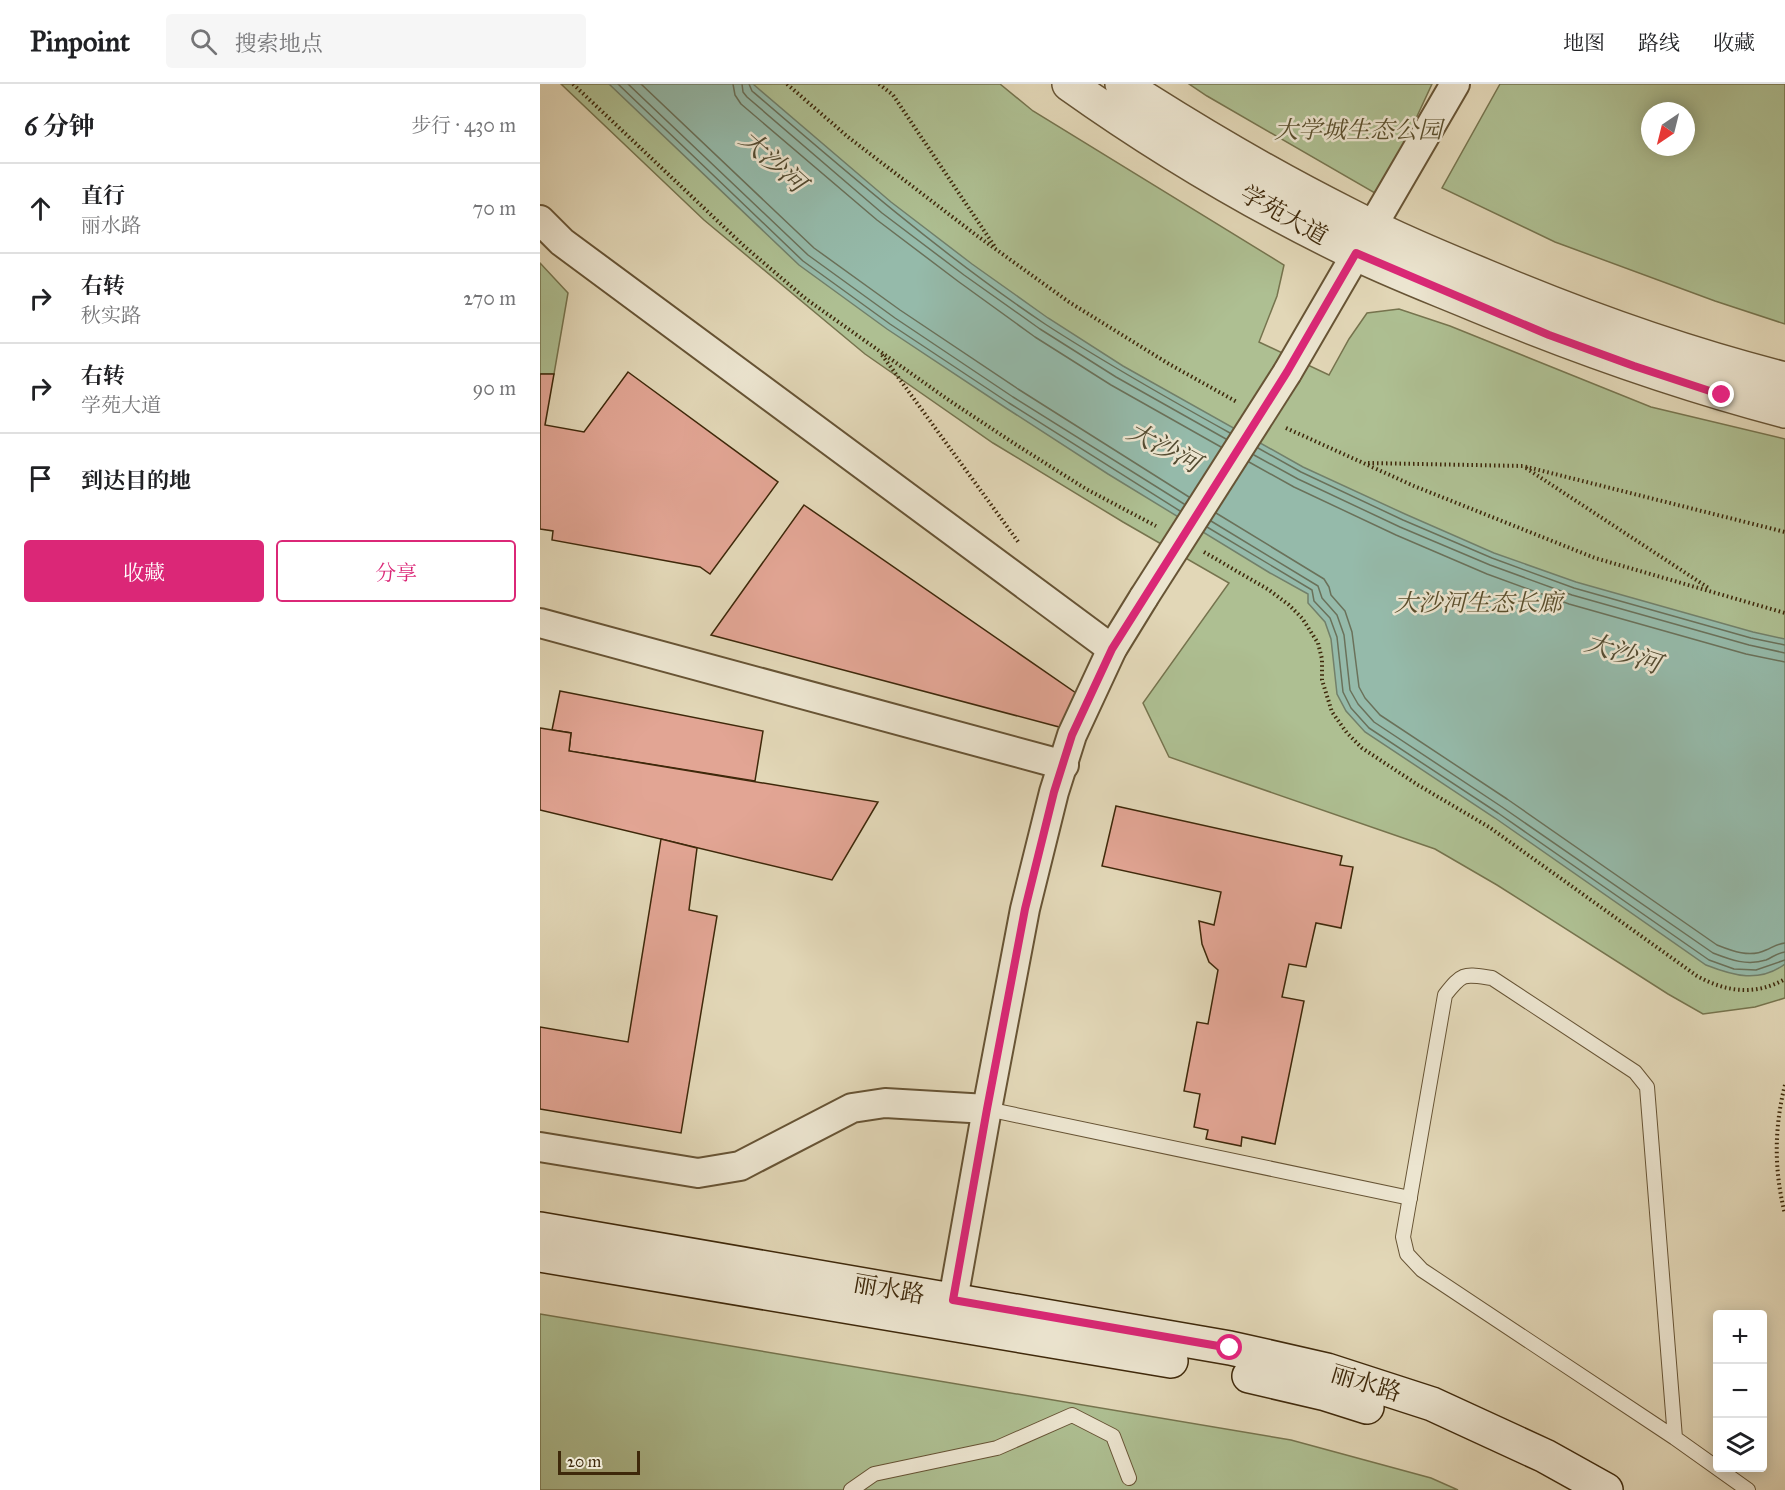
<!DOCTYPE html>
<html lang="zh">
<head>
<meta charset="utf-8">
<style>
  :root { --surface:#fff; --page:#f6f6f6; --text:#202124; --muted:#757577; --line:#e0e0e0; --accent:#db2777 }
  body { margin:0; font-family:"IM FELL Great Primer","Noto Serif SC",serif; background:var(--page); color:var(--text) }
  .controls { position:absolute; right:18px; bottom:18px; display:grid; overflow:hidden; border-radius:6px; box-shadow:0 3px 15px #0003 }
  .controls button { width:54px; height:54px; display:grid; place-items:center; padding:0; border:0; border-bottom:2px solid var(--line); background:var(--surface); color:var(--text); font:30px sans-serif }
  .compass { position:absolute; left:1101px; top:18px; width:54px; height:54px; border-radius:50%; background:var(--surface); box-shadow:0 3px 15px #0003; rotate:215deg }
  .scale { position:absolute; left:18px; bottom:15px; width:82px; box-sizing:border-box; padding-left:6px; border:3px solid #3e280a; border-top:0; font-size:16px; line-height:21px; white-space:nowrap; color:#3e280a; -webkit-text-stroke:4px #ece5d0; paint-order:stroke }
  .stop { position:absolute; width:18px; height:18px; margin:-14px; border:4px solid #db2777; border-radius:50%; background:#fff }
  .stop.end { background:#db2777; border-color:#fff; box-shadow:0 2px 6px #0008 }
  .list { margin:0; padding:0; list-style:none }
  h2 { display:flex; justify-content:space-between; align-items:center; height:78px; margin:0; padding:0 24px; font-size:26px }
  h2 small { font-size:20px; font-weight:400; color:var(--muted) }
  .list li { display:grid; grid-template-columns:39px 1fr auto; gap:18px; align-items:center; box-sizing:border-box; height:90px; padding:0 24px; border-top:2px solid var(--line) }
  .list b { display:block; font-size:22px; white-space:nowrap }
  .list p { margin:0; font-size:20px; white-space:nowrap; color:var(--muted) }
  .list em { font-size:20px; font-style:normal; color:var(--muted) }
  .actions { display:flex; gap:12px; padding:18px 24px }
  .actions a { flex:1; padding:14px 0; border:2px solid var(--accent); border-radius:6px; text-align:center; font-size:21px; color:var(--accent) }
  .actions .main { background:var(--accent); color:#fff }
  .icon { flex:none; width:33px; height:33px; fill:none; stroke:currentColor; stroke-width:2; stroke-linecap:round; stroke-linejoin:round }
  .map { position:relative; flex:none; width:1245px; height:1406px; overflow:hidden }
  header { display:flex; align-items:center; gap:36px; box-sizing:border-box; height:84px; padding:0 30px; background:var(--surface); border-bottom:2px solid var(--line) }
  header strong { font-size:28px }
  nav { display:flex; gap:33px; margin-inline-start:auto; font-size:21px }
  .search { width:420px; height:54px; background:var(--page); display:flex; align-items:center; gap:15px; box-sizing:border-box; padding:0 21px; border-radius:6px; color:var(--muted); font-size:22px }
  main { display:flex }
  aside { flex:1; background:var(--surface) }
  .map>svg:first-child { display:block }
  .green { fill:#aebf92; stroke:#76744e; stroke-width:1.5; fill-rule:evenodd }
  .water { fill:#95baaa; stroke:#72806a; stroke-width:1.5 }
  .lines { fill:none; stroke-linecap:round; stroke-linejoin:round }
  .shore { stroke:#6a715a; stroke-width:1.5 }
  .building { fill:#e2a594; stroke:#3e280a; stroke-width:1.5 }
  .service-casing { stroke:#675435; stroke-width:16 }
  .minor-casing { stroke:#675435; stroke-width:32 }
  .tertiary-casing { stroke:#675435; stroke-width:36 }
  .secondary-casing { stroke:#3e280a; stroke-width:36 }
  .path { stroke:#3e280a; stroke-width:4; stroke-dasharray:1.5 3; stroke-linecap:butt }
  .service { stroke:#ece5d0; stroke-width:14 }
  .minor { stroke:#ece5d0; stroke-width:28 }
  .tertiary { stroke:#ece5d0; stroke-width:33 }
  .secondary { stroke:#ece5d0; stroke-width:33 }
  .minor-bridge-casing { stroke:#675435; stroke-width:32; stroke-linecap:butt }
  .minor-bridge { stroke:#ece5d0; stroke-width:28 }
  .route { stroke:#db2777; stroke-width:8 }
  .labels { text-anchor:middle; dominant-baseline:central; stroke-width:5; stroke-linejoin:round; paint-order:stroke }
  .park-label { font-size:24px; font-style:italic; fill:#5a4e2c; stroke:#ece5d0 }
  .street-label { font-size:24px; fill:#3e280a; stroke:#ece5d0 }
  .water-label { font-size:26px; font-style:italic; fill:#544c32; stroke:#ece5d0 }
</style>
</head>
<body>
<header>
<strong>Pinpoint</strong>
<div class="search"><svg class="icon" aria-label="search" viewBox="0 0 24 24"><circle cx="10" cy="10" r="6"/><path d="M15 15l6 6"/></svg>搜索地点</div>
<nav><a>地图</a><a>路线</a><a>收藏</a></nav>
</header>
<main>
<aside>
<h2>6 分钟<small>步行 · 430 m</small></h2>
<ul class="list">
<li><svg class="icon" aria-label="ahead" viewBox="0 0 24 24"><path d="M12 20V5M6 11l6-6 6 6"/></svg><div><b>直行</b><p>丽水路</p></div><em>70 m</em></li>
<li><svg class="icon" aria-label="right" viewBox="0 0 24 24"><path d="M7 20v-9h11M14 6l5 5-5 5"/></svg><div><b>右转</b><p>秋实路</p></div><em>270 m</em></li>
<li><svg class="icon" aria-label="right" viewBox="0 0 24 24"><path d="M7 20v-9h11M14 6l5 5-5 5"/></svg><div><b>右转</b><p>学苑大道</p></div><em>90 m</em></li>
<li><svg class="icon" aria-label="arrive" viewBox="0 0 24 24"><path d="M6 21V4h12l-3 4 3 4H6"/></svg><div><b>到达目的地</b></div></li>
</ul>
<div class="actions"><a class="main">收藏</a><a>分享</a></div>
</aside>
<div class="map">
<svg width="1245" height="1406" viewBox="0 0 1245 1406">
  <rect width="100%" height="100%" fill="#e2d7b7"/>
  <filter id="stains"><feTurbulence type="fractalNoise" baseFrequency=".00333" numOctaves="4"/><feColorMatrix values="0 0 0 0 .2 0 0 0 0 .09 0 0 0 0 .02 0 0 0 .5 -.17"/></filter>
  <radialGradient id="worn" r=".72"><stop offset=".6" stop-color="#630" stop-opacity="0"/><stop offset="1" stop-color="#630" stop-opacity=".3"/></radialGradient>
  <!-- green -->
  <g class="green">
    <path d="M21,0H460L493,27L744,181L737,212L719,258L789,291L809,255L827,229L859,225L910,242L1111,323L1245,355V914L1215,923L1163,930L1128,910L957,801L895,765L629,673L603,619L689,499L583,438L453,359L325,270L164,136Z"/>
    <path d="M649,0H892L840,112L667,12Z"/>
    <path d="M960,0H1245V240L1175,217L1015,158L902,104ZM1110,27H1146V63H1110Z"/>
    <path d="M0,179L28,209L14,290H0Z"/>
    <path d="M0,1230L751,1356L891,1394L918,1406H0Z"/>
  </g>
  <!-- water -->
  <path class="water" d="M69,0H213L351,118L432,180L508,234L583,282L763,383L865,430L954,469L1036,498L1213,548L1245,555V880C1219,899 1194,892 1166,881L955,734L825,648L806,627L797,610L791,555L785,538L768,519V510L730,489L568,390L466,324L347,245L259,181Z"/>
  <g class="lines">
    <!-- shore -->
    <g class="shore">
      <path d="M78,0L263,177L350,240L469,319L640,427"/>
      <path d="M88,0L268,171L355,234L473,313L644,420"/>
      <path d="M101,0L274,164L360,226L478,305L649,413"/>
      <path d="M193,0L195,11L201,20L337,136L419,198L495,253L571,301L681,363"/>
      <path d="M202,0L203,8L207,13L342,129L424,191L500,245L576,293L686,355"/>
      <path d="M209,0L212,7C306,88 401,170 505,240C565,279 627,314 690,349"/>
      <path d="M718,364L761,388L863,436L952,474L1034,504L1211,554L1245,561"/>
      <path d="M714,371L758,395L860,443L950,481L1032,511L1209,561L1245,569"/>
      <path d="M709,378L754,403L856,451L947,490L1029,520L1206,570L1245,578"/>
      <path d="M676,429L784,495L789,503L791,511L805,527L812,548L819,603L825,614L840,631L967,715L1177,861C1192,867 1210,874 1226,866C1233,863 1237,860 1245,859"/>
      <path d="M671,437L778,502L782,514L797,531L804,551L810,606L818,620L834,638L962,723L1173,869C1191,876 1207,882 1226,876C1233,873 1237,869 1245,868"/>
      <path d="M667,443L772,506L774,517L790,534L797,553L803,608L811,624L829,644L958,729L1169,876L1194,885L1216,886L1245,876"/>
    </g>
  </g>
  <!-- building -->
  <g class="building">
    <path d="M88,288L238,398L170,490L160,483L12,456L13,447L0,445V290H14L5,341L44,348Z"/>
    <path d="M264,421L536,609L523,644L171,551Z"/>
    <path d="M20,607L223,647L215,697L29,667L31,649L12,646Z"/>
    <path d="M0,644L31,649L29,667L338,718L292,796L0,726Z"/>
    <path d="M576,722L802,772L800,781L813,783L801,844L776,839L766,883L749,880L742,913L764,917L735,1060L702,1053L701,1062L666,1055L668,1046L654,1043L660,1010L644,1007L657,938L668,940L678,886L669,878L662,860L659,837L674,841L681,808L562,782Z"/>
    <path d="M121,755L157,764L149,826L177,832L141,1049L0,1025V943L88,958Z"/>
  </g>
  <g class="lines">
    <defs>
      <g id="service">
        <path d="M447,1025L870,1114"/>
        <path d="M1135,1354L1107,1003L1095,988L952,894C924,890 923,888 905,911L863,1153L867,1170L882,1186L1135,1354L1208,1406"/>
        <path d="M311,1406L334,1390L457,1364L532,1331L573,1352L589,1394"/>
      </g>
      <g id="minor">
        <path d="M0,136L22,158L572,565"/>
        <path d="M747,289L915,0"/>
        <path d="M0,539L524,681"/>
        <path d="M0,1063L158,1089L200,1082L312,1024L345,1019L447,1025"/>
        <path d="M413,1216L447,1025L485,825L514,708L532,651L572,565L604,513"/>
      </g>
      <g id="tertiary">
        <path d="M529,0C616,62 710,118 806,165C848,186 893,203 936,221C1037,263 1139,299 1245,327"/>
        <path d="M582,0C655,47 729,91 807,130C859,157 914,179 969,202C1059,239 1150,271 1245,295"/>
      </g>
      <g id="secondary">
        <path d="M0,1145L690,1264L787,1286L892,1320L1005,1372L1066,1406"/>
        <path d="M0,1171L631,1277"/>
        <path d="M709,1292L786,1310L827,1323"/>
      </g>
    </defs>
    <!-- service casing -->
    <use href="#service" class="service-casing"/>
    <!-- minor casing -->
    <use href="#minor" class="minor-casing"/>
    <!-- tertiary casing -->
    <use href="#tertiary" class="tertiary-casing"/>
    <!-- secondary casing -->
    <use href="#secondary" class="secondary-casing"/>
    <!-- path -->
    <g class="path">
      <path d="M33,0L204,162L266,215L410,317L475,360L546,405L616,442"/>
      <path d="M247,0L308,53L436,151L529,218L629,280L697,318"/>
      <path d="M339,0L353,11L455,163"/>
      <path d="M342,271L479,459"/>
      <path d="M746,344L874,402L1055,474L1245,529"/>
      <path d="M828,379L983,382L1245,448"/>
      <path d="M986,384L1170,505"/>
      <path d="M664,468L729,506L749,521L762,534L778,559L782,575V596L792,628L807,649L822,664L878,701L949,743L1157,892C1186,908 1215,912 1245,895"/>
      <path d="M1245,1001C1234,1044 1234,1087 1245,1130"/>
    </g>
    <!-- service -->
    <use href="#service" class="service"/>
    <!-- minor -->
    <use href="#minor" class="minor"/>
    <!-- tertiary -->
    <use href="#tertiary" class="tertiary"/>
    <!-- secondary -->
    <use href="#secondary" class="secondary"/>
    <defs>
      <path id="minor-bridge" d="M604,513L747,289"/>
    </defs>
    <!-- minor-bridge casing -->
    <use href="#minor-bridge" class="minor-bridge-casing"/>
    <!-- minor-bridge -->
    <use href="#minor-bridge" class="minor-bridge"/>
  </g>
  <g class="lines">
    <!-- route -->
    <path class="route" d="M690,1264L413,1216L447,1025L485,825L514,708L532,651L572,565L747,288L816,169L1009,251L1094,282L1182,311"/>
  </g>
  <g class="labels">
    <!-- park labels -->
    <g class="park-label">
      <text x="818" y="46">大学城生态公园</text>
      <text x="938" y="519">大沙河生态长廊</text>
    </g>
    <!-- street labels -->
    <g class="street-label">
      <text transform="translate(744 131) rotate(29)">学苑大道</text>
      <text transform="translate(349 1205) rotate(10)">丽水路</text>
      <text transform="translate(826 1299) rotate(17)">丽水路</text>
    </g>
    <!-- water labels -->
    <g class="water-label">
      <text transform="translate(233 77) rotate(42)">大沙河</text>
      <text transform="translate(624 363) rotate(28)">大沙河</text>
      <text transform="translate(1083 569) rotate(18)">大沙河</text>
    </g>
  </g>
  <rect width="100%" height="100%" filter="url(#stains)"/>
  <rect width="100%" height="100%" fill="url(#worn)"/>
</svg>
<div class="controls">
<button>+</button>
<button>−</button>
<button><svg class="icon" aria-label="layers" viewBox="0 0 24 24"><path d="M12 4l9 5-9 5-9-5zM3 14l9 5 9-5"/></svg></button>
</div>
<svg class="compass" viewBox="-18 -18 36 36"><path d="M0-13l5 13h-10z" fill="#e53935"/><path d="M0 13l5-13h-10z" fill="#757577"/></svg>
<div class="scale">20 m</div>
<div class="stop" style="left:690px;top:1264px"></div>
<div class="stop end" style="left:1182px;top:311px"></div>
</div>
</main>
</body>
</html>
